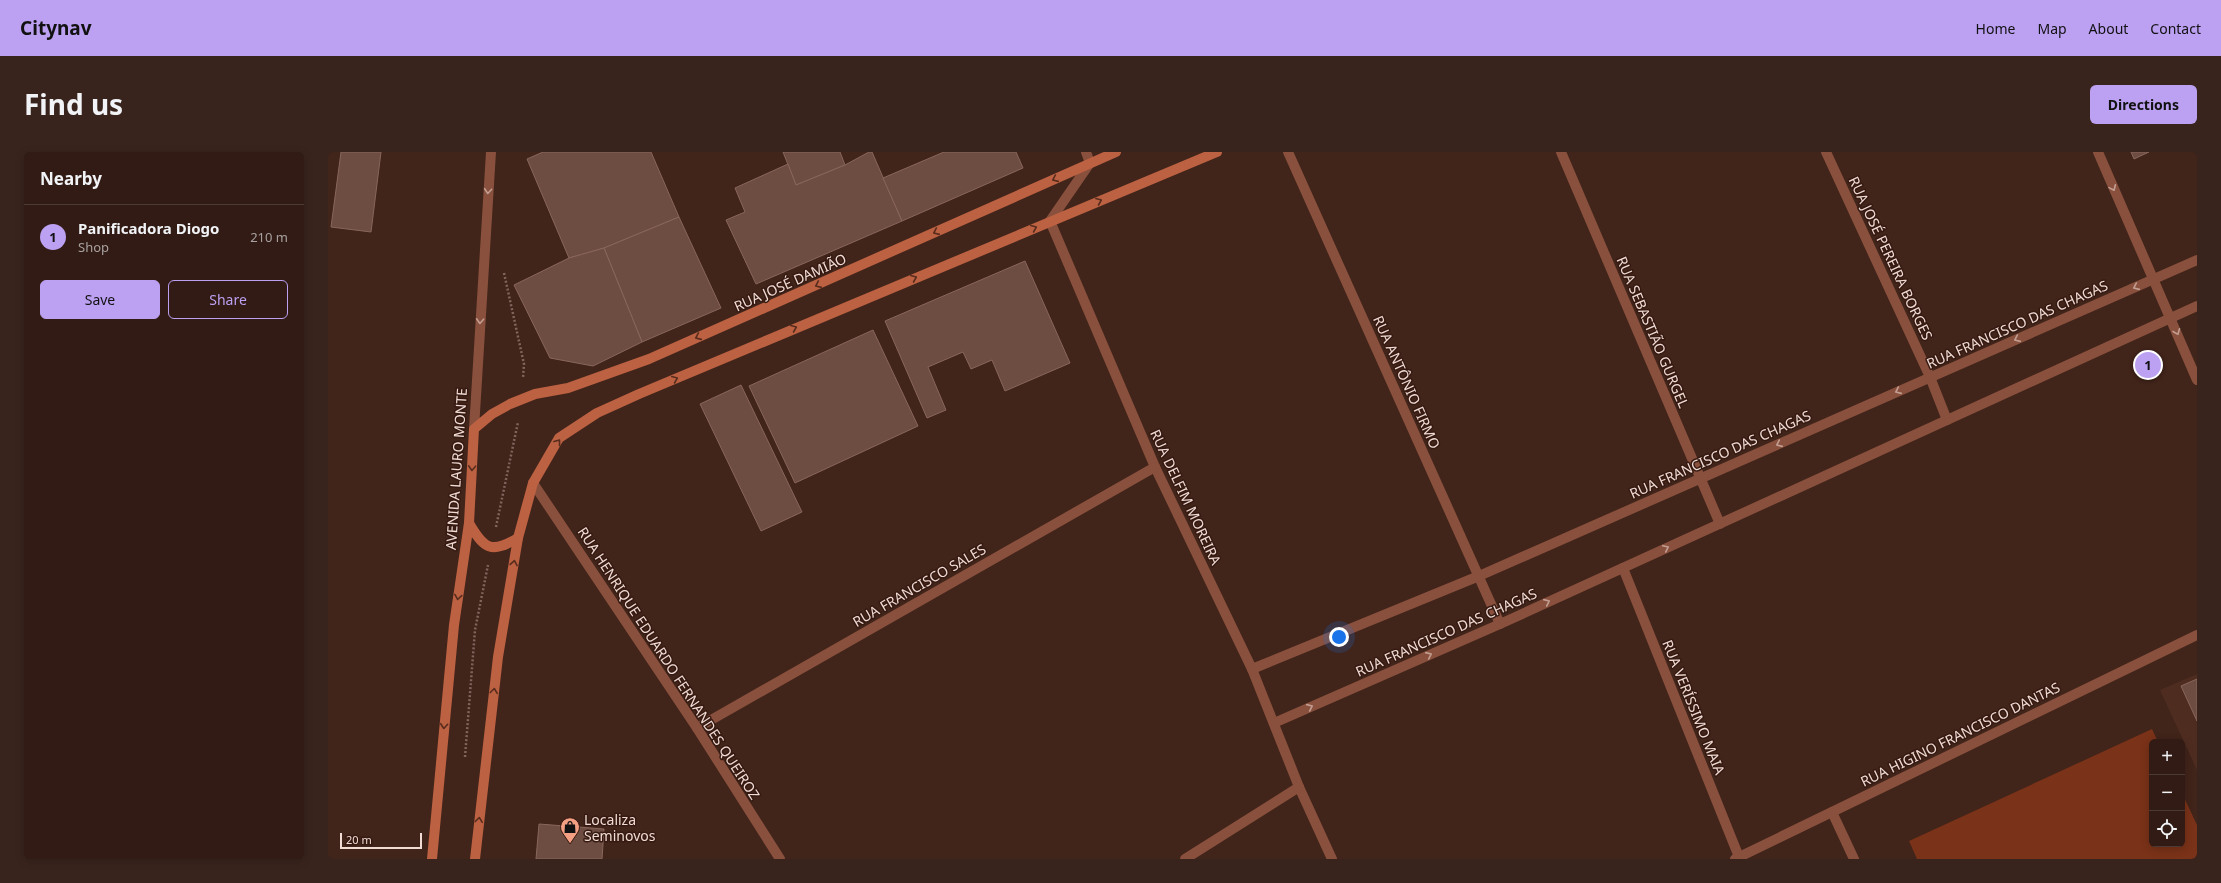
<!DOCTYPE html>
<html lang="en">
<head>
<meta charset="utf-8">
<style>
  :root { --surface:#311b14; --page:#39241d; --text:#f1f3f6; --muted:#a8a1a0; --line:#4c3934; --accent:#bca0f2 }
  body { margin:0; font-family:"Noto Sans",sans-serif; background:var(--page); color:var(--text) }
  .controls { position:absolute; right:12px; bottom:12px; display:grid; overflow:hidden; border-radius:6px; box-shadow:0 2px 10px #0003 }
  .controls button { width:36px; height:36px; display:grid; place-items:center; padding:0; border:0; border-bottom:1px solid var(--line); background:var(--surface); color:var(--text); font:20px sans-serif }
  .scale { position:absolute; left:12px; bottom:10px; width:82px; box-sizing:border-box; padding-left:4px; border:2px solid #f0dcd5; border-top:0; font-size:11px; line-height:14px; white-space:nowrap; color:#f0dcd5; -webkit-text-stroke:3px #361a11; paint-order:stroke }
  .you { position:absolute; left:1011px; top:485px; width:14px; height:14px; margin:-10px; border:3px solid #fff; border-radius:50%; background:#1a73e8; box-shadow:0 0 0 6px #1a73e833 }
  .badge { display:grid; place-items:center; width:26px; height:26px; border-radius:50%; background:var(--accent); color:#111; font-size:13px; font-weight:700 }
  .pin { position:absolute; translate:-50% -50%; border:2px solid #fff; box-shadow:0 1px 4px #0006 }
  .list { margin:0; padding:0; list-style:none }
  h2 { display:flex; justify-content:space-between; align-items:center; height:52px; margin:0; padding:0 16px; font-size:17px }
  h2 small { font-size:13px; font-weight:400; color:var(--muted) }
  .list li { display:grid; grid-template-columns:26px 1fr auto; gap:12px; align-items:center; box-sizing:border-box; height:64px; padding:0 16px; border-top:1px solid var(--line) }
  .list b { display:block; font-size:15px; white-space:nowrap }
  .list p { margin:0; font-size:13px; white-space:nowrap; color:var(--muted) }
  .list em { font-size:13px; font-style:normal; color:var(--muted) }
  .actions { display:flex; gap:8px; padding:12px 16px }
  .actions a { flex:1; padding:9px 0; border:1px solid var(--accent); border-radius:6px; text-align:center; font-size:14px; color:var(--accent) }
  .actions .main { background:var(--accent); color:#111 }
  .icon { flex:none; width:22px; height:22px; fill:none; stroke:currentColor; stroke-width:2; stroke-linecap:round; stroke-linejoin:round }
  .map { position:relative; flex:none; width:1869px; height:707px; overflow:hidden; border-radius:6px }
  header { display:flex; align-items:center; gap:24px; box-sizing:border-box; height:56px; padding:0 20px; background:var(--accent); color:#111 }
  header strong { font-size:19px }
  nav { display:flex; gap:22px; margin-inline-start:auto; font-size:14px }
  .intro { display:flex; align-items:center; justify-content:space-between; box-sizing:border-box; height:96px; padding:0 24px }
  h1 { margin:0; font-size:28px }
  .button { padding:10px 18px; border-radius:6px; background:var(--accent); color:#111; font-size:14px; font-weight:700 }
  main { display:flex; gap:24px; padding:0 24px }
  aside { flex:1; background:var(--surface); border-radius:6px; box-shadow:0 2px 10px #0003 }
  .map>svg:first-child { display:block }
  .built { fill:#4f2c20 }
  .green { fill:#7a3218 }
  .building { fill:#6d4d42; stroke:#89665b }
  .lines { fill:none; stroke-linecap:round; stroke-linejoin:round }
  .path { stroke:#7f655c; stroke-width:2.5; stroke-dasharray:2 2; stroke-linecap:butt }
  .street { stroke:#89503d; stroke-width:10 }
  .secondary { stroke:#bc6142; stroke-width:10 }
  .oneway { stroke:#582c1d }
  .oneway2 { stroke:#c29d91 }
  .labels { text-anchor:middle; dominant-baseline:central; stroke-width:3; stroke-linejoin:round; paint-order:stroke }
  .street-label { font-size:14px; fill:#f0dcd5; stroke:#361a11 }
  .poi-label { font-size:14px; fill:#f0dcd5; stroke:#361a11; text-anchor:start }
</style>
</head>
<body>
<header>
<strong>Citynav</strong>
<nav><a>Home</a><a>Map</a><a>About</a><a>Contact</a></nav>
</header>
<div class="intro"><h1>Find us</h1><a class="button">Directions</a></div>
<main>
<aside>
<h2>Nearby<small></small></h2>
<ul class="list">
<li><span class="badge">1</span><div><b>Panificadora Diogo</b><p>Shop</p></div><em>210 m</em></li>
</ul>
<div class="actions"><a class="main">Save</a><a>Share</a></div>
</aside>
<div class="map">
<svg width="1869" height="707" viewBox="0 0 1869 707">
  <rect width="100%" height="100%" fill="#41241a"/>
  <!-- built -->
  <path class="built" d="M1869,522V618L1832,538Z"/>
  <!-- green -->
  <path class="green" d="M1824,577L1830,590H1824V692H1854V641L1869,673V707H1589L1581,689Z"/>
  <!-- building -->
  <g class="building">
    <path d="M13,0H53L43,80L3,75Z"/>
    <path d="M215,0H323L351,65L276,96L241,106L199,7Z"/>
    <path d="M455,0H512L517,13L468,33Z"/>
    <path d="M541,0H544L574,69L428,132L398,68L417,60L407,36L460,12L468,33L517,13Z"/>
    <path d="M616,0H688L695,16L574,69L555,26Z"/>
    <path d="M1803,0H1821L1806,7Z"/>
    <path d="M351,65L393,156L314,190L276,96Z"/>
    <path d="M276,96L314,190L265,214L222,206L186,133L241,106Z"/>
    <path d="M697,109L742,211L677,239L664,208L643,217L635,200L600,215L618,258L599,266L557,169Z"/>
    <path d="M545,178L590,274L467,331L421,234Z"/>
    <path d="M413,233L474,360L433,379L372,252Z"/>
    <path d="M1869,527V569L1853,534Z"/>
    <path d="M211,672L276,677L274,707H208Z"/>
  </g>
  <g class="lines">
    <!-- path -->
    <g class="path">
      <path d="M176,121L196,212L195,226"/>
      <path d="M168,375L190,270"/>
      <path d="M137,605L147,478L160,413"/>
    </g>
    <!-- street -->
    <g class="street">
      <path d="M758,0L762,11L722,69L827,315L924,517L971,635L1004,707"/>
      <path d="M960,0L1172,472"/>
      <path d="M1233,0L1392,372"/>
      <path d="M1498,0L1602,225L1619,268"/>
      <path d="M1770,0L1869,228"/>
      <path d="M146,277L163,0"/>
      <path d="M205,331L369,576L452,707"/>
      <path d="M1295,416L1411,705"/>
      <path d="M924,517L1151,424L1869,108"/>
      <path d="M946,571L1172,472L1869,154"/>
      <path d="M369,576L827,315"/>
      <path d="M1504,660L1526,707"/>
      <path d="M857,707L971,635"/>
      <path d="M1407,707L1869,483"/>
    </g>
    <!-- secondary -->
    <g class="secondary">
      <path d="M141,371C156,397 163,402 190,386"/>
      <path d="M104,707L126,473L141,371L146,277L164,262L182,252L207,242L240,236L321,207L788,0"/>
      <path d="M147,707L170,505L190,386L205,331L231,286L269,261L311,242L889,0"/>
    </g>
  </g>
  <!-- one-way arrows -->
  <defs><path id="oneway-chevron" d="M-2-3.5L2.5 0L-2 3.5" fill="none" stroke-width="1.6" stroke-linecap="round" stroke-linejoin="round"/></defs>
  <g class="oneway">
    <use href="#oneway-chevron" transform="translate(727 27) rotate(156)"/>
    <use href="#oneway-chevron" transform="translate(771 49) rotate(-22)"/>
    <use href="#oneway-chevron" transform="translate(706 76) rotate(-23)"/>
    <use href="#oneway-chevron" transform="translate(608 80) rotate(156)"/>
    <use href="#oneway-chevron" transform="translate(586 126) rotate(-23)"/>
    <use href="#oneway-chevron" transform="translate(490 133) rotate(156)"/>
    <use href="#oneway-chevron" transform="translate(466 176) rotate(-23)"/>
    <use href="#oneway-chevron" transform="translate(370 185) rotate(156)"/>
    <use href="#oneway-chevron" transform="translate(347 227) rotate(-23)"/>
    <use href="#oneway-chevron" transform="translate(230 290) rotate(-53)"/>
    <use href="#oneway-chevron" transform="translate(144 316) rotate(93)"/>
    <use href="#oneway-chevron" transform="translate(186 411) rotate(-80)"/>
    <use href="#oneway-chevron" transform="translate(130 445) rotate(99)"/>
    <use href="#oneway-chevron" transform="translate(166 539) rotate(-83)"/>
    <use href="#oneway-chevron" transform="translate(116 574) rotate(95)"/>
    <use href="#oneway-chevron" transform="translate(151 668) rotate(-83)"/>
  </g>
  <g class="oneway2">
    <use href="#oneway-chevron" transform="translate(1785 36) rotate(66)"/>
    <use href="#oneway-chevron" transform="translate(160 39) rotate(95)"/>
    <use href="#oneway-chevron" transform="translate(1808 135) rotate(156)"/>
    <use href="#oneway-chevron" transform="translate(152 169) rotate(93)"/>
    <use href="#oneway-chevron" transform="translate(1849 180) rotate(68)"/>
    <use href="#oneway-chevron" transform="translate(1689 187) rotate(156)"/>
    <use href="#oneway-chevron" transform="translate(1570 239) rotate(156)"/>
    <use href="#oneway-chevron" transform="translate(1451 292) rotate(156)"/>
    <use href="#oneway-chevron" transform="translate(1338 396) rotate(-25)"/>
    <use href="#oneway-chevron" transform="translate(1219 450) rotate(-24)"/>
    <use href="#oneway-chevron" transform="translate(1101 503) rotate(-24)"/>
    <use href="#oneway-chevron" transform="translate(982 555) rotate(-24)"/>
  </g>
  <!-- icons -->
  <defs>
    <symbol id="shop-pin" viewBox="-11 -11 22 30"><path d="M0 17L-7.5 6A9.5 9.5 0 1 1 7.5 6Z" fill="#f39f83" stroke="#361a11"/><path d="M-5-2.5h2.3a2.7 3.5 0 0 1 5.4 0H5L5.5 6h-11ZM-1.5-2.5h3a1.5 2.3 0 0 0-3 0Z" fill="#111"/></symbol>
  </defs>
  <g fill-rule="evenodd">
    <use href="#shop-pin" x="231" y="664" width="22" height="30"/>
  </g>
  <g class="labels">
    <!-- street labels -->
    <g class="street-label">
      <text transform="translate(1563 106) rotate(65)">RUA JOSÉ PEREIRA BORGES</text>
      <text transform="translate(462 130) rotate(-24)">RUA JOSÉ DAMIÃO</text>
      <text transform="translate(1689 172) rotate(-24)">RUA FRANCISCO DAS CHAGAS</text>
      <text transform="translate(1325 180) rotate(67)">RUA SEBASTIÃO GURGEL</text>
      <text transform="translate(1079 230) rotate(66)">RUA ANTÔNIO FIRMO</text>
      <text transform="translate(1392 302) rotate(-24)">RUA FRANCISCO DAS CHAGAS</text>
      <text transform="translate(128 317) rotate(-86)">AVENIDA LAURO MONTE</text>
      <text transform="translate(858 345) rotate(65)">RUA DELFIM MOREIRA</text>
      <text transform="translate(591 433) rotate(-30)">RUA FRANCISCO SALES</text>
      <text transform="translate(1118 480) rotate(-24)">RUA FRANCISCO DAS CHAGAS</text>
      <text transform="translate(341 511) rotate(57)">RUA HENRIQUE EDUARDO FERNANDES QUEIROZ</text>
      <text transform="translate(1366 555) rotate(68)">RUA VERÍSSIMO MAIA</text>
      <text transform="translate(1632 582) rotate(-26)">RUA HIGINO FRANCISCO DANTAS</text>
    </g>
    <!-- poi labels -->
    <g class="poi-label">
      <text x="256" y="667">Localiza<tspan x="256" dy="16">Seminovos</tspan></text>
    </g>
  </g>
</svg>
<div class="controls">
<button>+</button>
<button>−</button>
<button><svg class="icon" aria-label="locate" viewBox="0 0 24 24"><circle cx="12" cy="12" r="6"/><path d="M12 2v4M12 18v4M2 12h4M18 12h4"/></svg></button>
</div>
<div class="scale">20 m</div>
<div class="you"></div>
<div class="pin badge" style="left:1820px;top:213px">1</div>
</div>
</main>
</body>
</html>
